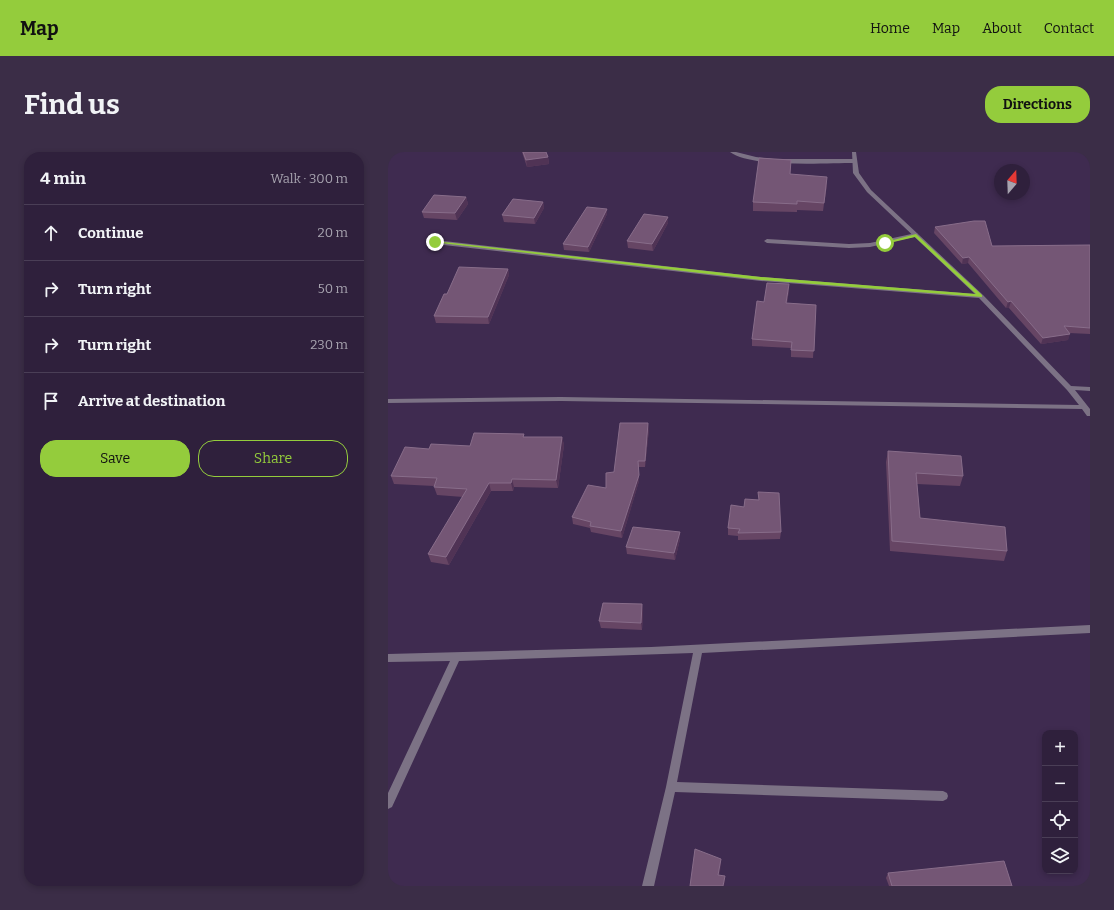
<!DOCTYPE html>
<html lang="en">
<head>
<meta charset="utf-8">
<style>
  :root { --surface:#2f203c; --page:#3b2d47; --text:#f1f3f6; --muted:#a7a3af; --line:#4a3e56; --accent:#94cc3c }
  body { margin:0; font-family:Bitter,serif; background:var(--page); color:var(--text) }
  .controls { position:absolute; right:12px; bottom:12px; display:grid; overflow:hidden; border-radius:8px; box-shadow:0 2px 6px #0003 }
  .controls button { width:36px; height:36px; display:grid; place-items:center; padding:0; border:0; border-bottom:1px solid var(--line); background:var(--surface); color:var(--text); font:20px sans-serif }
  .compass { position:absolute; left:606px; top:12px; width:36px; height:36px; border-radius:50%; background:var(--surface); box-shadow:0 2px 6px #0003; rotate:19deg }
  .stop { position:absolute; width:12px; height:12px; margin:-9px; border:3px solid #94cc3c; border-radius:50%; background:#fff }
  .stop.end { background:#94cc3c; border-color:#fff; box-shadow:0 1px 4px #0008 }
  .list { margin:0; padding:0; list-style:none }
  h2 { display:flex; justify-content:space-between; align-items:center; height:52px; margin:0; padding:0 16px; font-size:17px }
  h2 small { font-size:13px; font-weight:400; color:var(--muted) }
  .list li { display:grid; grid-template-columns:26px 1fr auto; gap:12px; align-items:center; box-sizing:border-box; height:56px; padding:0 16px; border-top:1px solid var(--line) }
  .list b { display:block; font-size:15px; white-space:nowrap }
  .list em { font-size:13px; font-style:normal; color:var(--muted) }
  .actions { display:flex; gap:8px; padding:12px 16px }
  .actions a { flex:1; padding:9px 0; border:1px solid var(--accent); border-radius:16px; text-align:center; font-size:14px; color:var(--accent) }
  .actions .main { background:var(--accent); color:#111 }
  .icon { flex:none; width:22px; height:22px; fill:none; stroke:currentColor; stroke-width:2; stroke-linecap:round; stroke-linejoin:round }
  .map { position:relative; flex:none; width:702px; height:734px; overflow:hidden; border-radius:16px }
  header { display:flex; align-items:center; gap:24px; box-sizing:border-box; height:56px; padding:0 20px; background:var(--accent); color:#111 }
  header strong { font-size:19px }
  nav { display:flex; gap:22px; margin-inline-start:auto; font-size:14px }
  .intro { display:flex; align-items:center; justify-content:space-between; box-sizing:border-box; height:96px; padding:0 24px }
  h1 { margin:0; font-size:28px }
  .button { padding:10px 18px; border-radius:16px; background:var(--accent); color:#111; font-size:14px; font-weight:700 }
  main { display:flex; gap:24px; padding:0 24px }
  aside { flex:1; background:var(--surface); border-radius:16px; box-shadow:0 2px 6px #0003 }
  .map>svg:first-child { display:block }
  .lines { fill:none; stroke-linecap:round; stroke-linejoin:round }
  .service { fill:#7c7285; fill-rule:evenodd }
  .minor { fill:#7c7285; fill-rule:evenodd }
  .wall { fill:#664564 }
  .shaded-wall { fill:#503355 }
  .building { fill:#745675; stroke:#886d8a }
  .route { fill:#94cc3c }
</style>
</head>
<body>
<header>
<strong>Map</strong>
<nav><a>Home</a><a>Map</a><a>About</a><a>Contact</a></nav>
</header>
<div class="intro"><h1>Find us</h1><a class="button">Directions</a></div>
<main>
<aside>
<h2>4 min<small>Walk · 300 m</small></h2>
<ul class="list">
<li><svg class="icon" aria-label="ahead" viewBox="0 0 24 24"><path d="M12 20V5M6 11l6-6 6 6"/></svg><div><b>Continue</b></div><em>20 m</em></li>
<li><svg class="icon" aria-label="right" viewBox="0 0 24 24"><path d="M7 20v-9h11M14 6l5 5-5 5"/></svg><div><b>Turn right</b></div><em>50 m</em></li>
<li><svg class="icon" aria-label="right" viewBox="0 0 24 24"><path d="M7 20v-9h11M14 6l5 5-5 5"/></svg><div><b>Turn right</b></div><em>230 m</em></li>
<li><svg class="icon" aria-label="arrive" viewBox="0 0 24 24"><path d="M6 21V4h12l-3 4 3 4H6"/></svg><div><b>Arrive at destination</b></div></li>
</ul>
<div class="actions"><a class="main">Save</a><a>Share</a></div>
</aside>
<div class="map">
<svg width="702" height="734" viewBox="0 0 702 734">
  <rect width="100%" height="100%" fill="#3f2b50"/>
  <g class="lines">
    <!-- service -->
    <g class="service">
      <path d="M342,0H348L368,5L385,7H466L469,9L466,11C438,11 363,16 342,0Z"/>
      <path d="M528,81L530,82V84L482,95L461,96L379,91L376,89L379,87L461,92L482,91Z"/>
    </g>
    <!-- minor -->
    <g class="minor">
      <path d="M464,0H468L471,21L483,38L595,143L683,234L702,235V239L687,238L702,257V264H699L694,257L173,249L0,251V247L173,245L691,253L679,238L591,146L373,129L47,92L44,90L47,88L373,125L587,142L479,40L465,21Z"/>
      <path d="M702,473V481L314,501L289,630L555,639L559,641L560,644L559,647L555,649L287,640L266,734H254L278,635L305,501L71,509L4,655L0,657V641L62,509L0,510V502L263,495Z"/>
    </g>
  </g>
  <!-- wall -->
  <g class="wall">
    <path d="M134,0H158L160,5L161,12L139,15Z"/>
    <path d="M402,22L439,33L435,59L409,58V60L365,59V50Z"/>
    <path d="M78,45L80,52L69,68L36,66L34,60Z"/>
    <path d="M155,50L156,56L147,72L116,70L114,63Z"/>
    <path d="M219,57V62L201,100L176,98L175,92Z"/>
    <path d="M280,65V71L265,99L240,96L239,89Z"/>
    <path d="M547,75L604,94L702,93V182L681,181L680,188L653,192L621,156H618L580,111L574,112L546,81Z"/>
    <path d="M120,117L121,123L101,172L48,171L46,164L59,142Z"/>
    <path d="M401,138L399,151L428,153L425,206L403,205V196L364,194V187L376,150Z"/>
    <path d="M261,277L257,315H251V329L234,386L203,380L202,376L185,372L184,365L218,336L226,320Z"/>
    <path d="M136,282V285H174L176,293L170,336L126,335L125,339H103L61,413L43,410L40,402L75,345L49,343L46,335V334L6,332L3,324L41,297L82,294Z"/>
    <path d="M500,299L575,324L572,334L529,332L532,366L619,399L616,409L502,399L498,310Z"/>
    <path d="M356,355L393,380L392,387L350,388V384L340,383V376Z"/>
    <path d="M292,380V387L287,408L239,402L238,395Z"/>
    <path d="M255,459L254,478L213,476L211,469Z"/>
    <path d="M500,721L624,734H501L498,726Z"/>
  </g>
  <!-- shaded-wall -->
  <g class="shaded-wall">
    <path d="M160,5L161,12L139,15L138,8Z"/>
    <path d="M439,25V33L435,59L436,51Z"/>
    <path d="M78,45L80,52L69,68L67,61Z"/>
    <path d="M155,50L156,56L147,72L146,66Z"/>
    <path d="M219,57V62L201,100L200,95Z"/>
    <path d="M280,65V71L265,99L264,92Z"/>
    <path d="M581,105L580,111L574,112L575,106Z"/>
    <path d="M120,117L121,123L101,172L100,165Z"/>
    <path d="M401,132V138L398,157V151Z"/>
    <path d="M623,149L621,156H618L620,150Z"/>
    <path d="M682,182L680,188L653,192L655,186Z"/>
    <path d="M260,271L261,277L257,315V309Z"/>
    <path d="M174,285L176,293L170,336L168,328Z"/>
    <path d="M250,309L251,329L234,386L233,379Z"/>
    <path d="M124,327L126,335L125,339L123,331Z"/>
    <path d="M101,331L103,339L61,413L58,405Z"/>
    <path d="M292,380V387L287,408L286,401Z"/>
    <path d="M254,452L255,459L254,478L253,471Z"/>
    <path d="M333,707V712L331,728L330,723Z"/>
    <path d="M337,724V729L336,734H335Z"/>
  </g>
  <!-- building -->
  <g class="building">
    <path d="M135,0H158L160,5L138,8Z"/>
    <path d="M371,6L403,8L402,22L439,25L436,51L409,49V52L365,50Z"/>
    <path d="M46,43L78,45L67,61L34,60Z"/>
    <path d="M125,47L155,50L146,66L114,63Z"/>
    <path d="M199,55L219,57L200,95L175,92Z"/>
    <path d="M256,62L280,65L264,92L239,89Z"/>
    <path d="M586,69H597L604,94L702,93V176L676,174L682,182L655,186L623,149L620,150L581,105L575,106L547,75Z"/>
    <path d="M71,115L120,117L100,165L46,164L56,142H59Z"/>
    <path d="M379,131L401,132L398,151L428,153L426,199L403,198L404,190L364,187L369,149L376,150Z"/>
    <path d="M232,271H260L257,309H250L251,323L233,379L202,374L203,370L184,365L200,333L218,336V321L226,320Z"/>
    <path d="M86,281L136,282L135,285H174L168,328L124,327L123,331H101L58,405L40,402L79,337L46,335L49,326L3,324L17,295L41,297L43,292L82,294Z"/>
    <path d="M500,299L573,304L575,324L528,321L532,366L617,375L619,399L504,389Z"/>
    <path d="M370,340L391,341L393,380L350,381L352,377L340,376L343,353L356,355L357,347L371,348Z"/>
    <path d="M245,375L292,380L286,401L238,395Z"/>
    <path d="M215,451L254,452L253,471L211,469Z"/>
    <path d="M307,697L333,707L330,723L337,724L335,734H302Z"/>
    <path d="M616,709L624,734H504L500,721Z"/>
  </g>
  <!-- route -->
  <path class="route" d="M528,82L594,143V145L373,128L44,90L47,89L373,125L588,142L527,85L497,92L494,91Z"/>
</svg>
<div class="controls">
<button>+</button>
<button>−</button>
<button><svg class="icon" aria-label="locate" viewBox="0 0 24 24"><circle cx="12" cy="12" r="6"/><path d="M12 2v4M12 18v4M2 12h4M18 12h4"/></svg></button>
<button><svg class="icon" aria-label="layers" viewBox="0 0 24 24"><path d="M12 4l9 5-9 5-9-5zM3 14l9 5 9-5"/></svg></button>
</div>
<svg class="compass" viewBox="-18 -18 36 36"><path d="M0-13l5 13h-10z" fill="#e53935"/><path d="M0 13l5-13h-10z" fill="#a7a3af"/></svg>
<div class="stop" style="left:497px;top:91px"></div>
<div class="stop end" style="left:47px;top:90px"></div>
</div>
</main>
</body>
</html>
